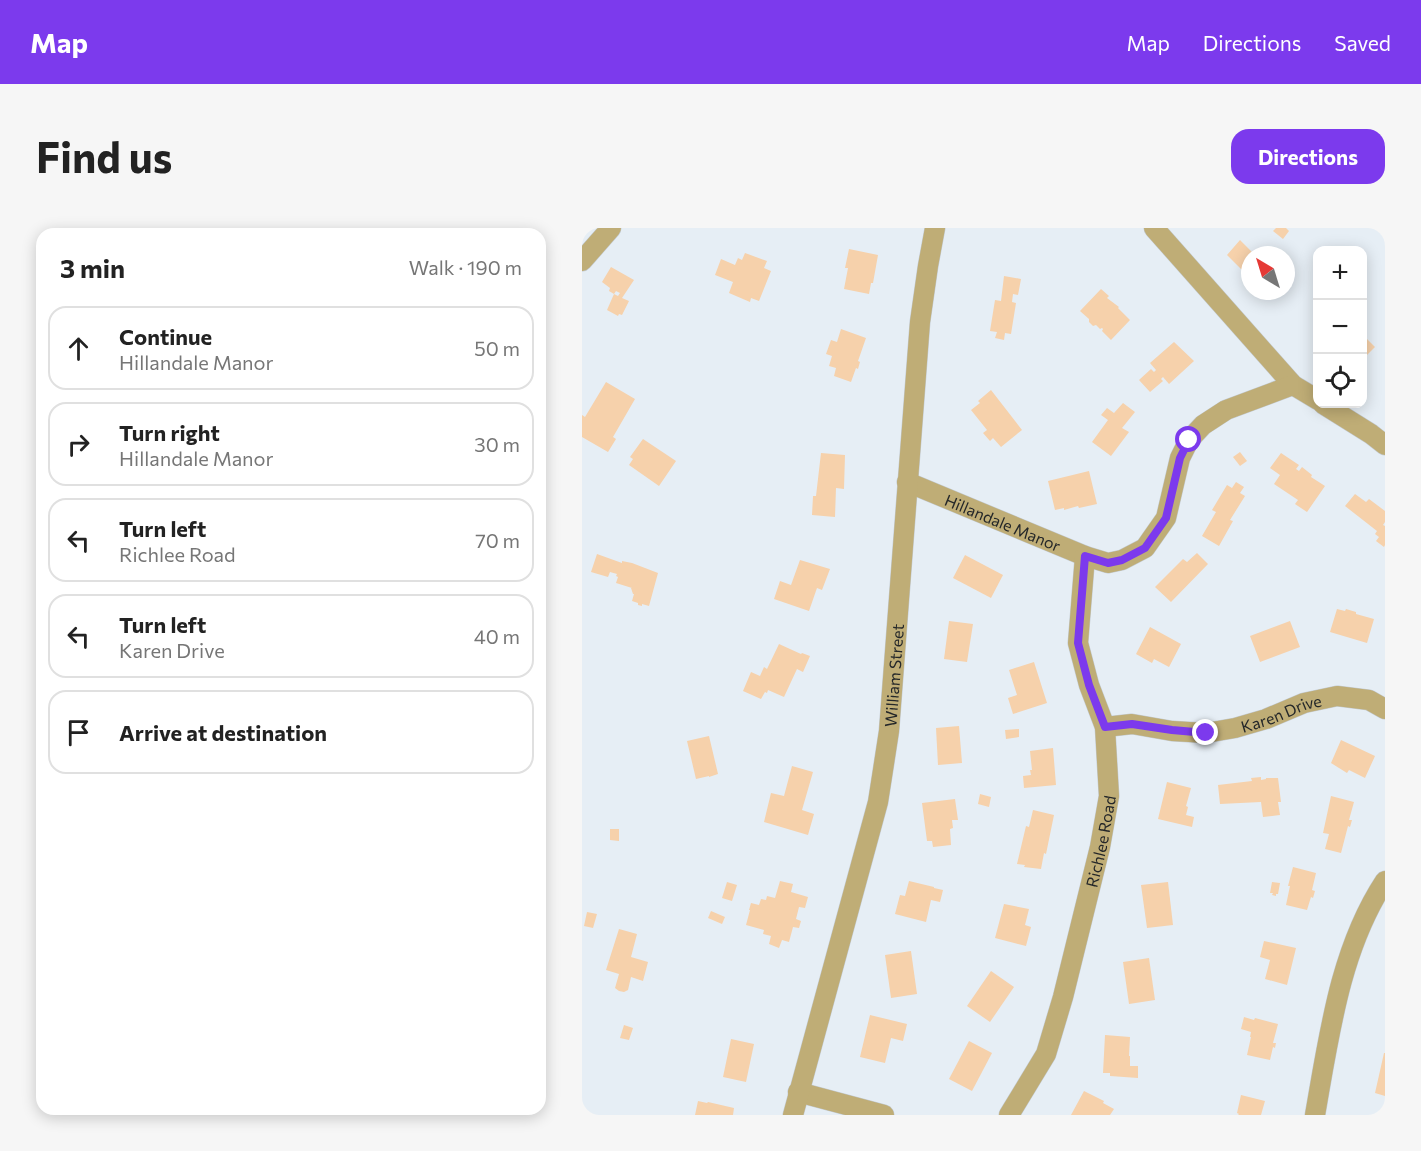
<!DOCTYPE html>
<html lang="en">
<head>
<meta charset="utf-8">
<style>
  :root { --surface:#fff; --page:#f6f6f6; --text:#222; --muted:#767676; --line:#e0e0e0; --accent:#7c3aed }
  body { margin:0; font-family:Commissioner,sans-serif; background:var(--page); color:var(--text) }
  .controls { position:absolute; right:18px; top:18px; display:grid; overflow:hidden; border-radius:12px; box-shadow:0 3px 15px #0003 }
  .controls button { width:54px; height:54px; display:grid; place-items:center; padding:0; border:0; border-bottom:2px solid var(--line); background:var(--surface); color:var(--text); font:30px sans-serif }
  .compass { position:absolute; left:659px; top:18px; width:54px; height:54px; border-radius:50%; background:var(--surface); box-shadow:0 3px 15px #0003; rotate:322deg }
  .stop { position:absolute; width:18px; height:18px; margin:-14px; border:4px solid #7c3aed; border-radius:50%; background:#fff }
  .stop.end { background:#7c3aed; border-color:#fff; box-shadow:0 2px 6px #0008 }
  .list { margin:0; padding:0; list-style:none }
  h2 { display:flex; justify-content:space-between; align-items:center; height:78px; margin:0; padding:0 24px; font-size:26px }
  h2 small { font-size:20px; font-weight:400; color:var(--muted) }
  .list li { display:grid; grid-template-columns:39px 1fr auto; gap:18px; align-items:center; box-sizing:border-box; height:84px; margin:0 12px 12px; padding:0 12px; border:2px solid var(--line); border-radius:18px }
  .list b { display:block; font-size:22px; white-space:nowrap }
  .list p { margin:0; font-size:20px; white-space:nowrap; color:var(--muted) }
  .list em { font-size:20px; font-style:normal; color:var(--muted) }
  .icon { flex:none; width:33px; height:33px; fill:none; stroke:currentColor; stroke-width:2; stroke-linecap:round; stroke-linejoin:round }
  .map { position:relative; flex:none; width:803px; height:887px; overflow:hidden; border-radius:18px }
  header { display:flex; align-items:center; gap:36px; box-sizing:border-box; height:84px; padding:0 30px; background:var(--accent); color:#fff }
  header strong { font-size:28px }
  nav { display:flex; gap:33px; margin-inline-start:auto; font-size:21px }
  .intro { display:flex; align-items:center; justify-content:space-between; box-sizing:border-box; height:144px; padding:0 36px }
  h1 { margin:0; font-size:42px }
  .button { padding:15px 27px; border-radius:18px; background:var(--accent); color:#fff; font-size:21px; font-weight:700 }
  main { display:flex; gap:36px; padding:0 36px }
  aside { flex:1; background:var(--surface); border-radius:18px; box-shadow:0 3px 15px #0003 }
  .map>svg:first-child { display:block }
  .building { fill:#f6d1ab }
  .lines { fill:none; stroke-linecap:round; stroke-linejoin:round }
  .minor-casing { stroke:#c3cad0; stroke-width:21 }
  .minor { stroke:#bfad76; stroke-width:20 }
  .route { stroke:#7c3aed; stroke-width:8 }
  .labels { text-anchor:middle; dominant-baseline:central; stroke-width:6; stroke-linejoin:round; paint-order:stroke }
  .street-label { font-size:16px; fill:#242729; stroke:#f6fbff }
</style>
</head>
<body>
<header>
<strong>Map</strong>
<nav><a>Map</a><a>Directions</a><a>Saved</a></nav>
</header>
<div class="intro"><h1>Find us</h1><a class="button">Directions</a></div>
<main>
<aside>
<h2>3 min<small>Walk · 190 m</small></h2>
<ul class="list">
<li><svg class="icon" aria-label="ahead" viewBox="0 0 24 24"><path d="M12 20V5M6 11l6-6 6 6"/></svg><div><b>Continue</b><p>Hillandale Manor</p></div><em>50 m</em></li>
<li><svg class="icon" aria-label="right" viewBox="0 0 24 24"><path d="M7 20v-9h11M14 6l5 5-5 5"/></svg><div><b>Turn right</b><p>Hillandale Manor</p></div><em>30 m</em></li>
<li><svg class="icon" aria-label="left" viewBox="0 0 24 24"><path d="M17 20v-9H6M10 6l-5 5 5 5"/></svg><div><b>Turn left</b><p>Richlee Road</p></div><em>70 m</em></li>
<li><svg class="icon" aria-label="left" viewBox="0 0 24 24"><path d="M17 20v-9H6M10 6l-5 5 5 5"/></svg><div><b>Turn left</b><p>Karen Drive</p></div><em>40 m</em></li>
<li><svg class="icon" aria-label="arrive" viewBox="0 0 24 24"><path d="M6 21V4h12l-3 4 3 4H6"/></svg><div><b>Arrive at destination</b></div></li>
</ul>
</aside>
<div class="map">
<svg width="803" height="887" viewBox="0 0 803 887">
  <rect width="100%" height="100%" fill="#e6eef5"/>
  <!-- building -->
  <g class="building">
    <path d="M694,0H704L707,3L701,11L691,3Z"/>
    <path d="M658,12L673,27H668V50L645,27Z"/>
    <path d="M267,21L296,27L291,55H289L287,66L262,61L266,40H263Z"/>
    <path d="M163,25L185,33L182,40L189,43L177,73L169,70L168,74L147,65L151,54L133,47L139,31L153,37L156,30L160,32Z"/>
    <path d="M29,39L52,52L40,70L47,73L40,87L37,86L36,88L25,82L32,66L36,68L38,65L34,63L32,66L27,63L28,60L20,54Z"/>
    <path d="M422,48L439,51L436,67L431,66L430,74L434,75L429,106L423,105L422,112L413,110L415,104L408,103L413,72L419,73Z"/>
    <path d="M519,61L527,68L525,70L537,79L536,80L548,92L529,112L520,103L521,101L520,100L518,101L514,97L511,98L507,94V91L498,83Z"/>
    <path d="M259,101L284,110L276,133L278,134L276,141L274,140L269,154L252,148L254,140L247,138L250,128L244,126L249,112L255,114Z"/>
    <path d="M780,106L793,119L784,128L780,125Z"/>
    <path d="M592,114L612,133L587,156L581,149L579,151L581,153L568,164L557,152L569,141L572,144L574,142L568,135Z"/>
    <path d="M24,154L53,171L31,209L34,211L26,224L0,209V187L3,189Z"/>
    <path d="M409,162L440,202L419,219L411,210L408,213L401,205L405,202L389,182L398,175L396,173Z"/>
    <path d="M541,175L553,184L540,200L547,204L529,228L510,214L526,192L519,187L525,180L532,185Z"/>
    <path d="M61,211L94,233L77,258L47,237L51,231L48,229Z"/>
    <path d="M658,224L665,233L658,238L651,229Z"/>
    <path d="M239,225L263,227L262,261L254,260L253,289L230,287L231,268H234Z"/>
    <path d="M699,225L717,237L714,241L717,243L720,239L730,247L729,249L743,258L725,284L713,276L716,272L692,256L698,247L688,240Z"/>
    <path d="M507,243L515,276L497,280L496,278L482,282V280L473,282L466,253Z"/>
    <path d="M654,254L662,259L658,265L663,268L648,292L651,293L637,318L620,308L634,284L630,282L645,257L650,260Z"/>
    <path d="M773,266L784,274L787,271L803,283V294L801,297L803,298V317L802,319L794,313L797,309L793,306L795,303L763,278Z"/>
    <path d="M615,325L626,336L589,374L573,359L601,331L605,334Z"/>
    <path d="M15,326L40,335V333L50,335L76,345L67,378L60,376V378L56,377V375L50,373L52,366H51L49,360H50L34,355L36,349L34,348L35,346L28,344L26,349L9,344Z"/>
    <path d="M383,327L421,347L409,370L371,350Z"/>
    <path d="M218,332L248,341L240,362L235,360L227,383L192,371L198,353L209,357Z"/>
    <path d="M755,381L763,383L764,381L774,384V386L792,391L785,415L748,404Z"/>
    <path d="M367,393L391,396L385,434L362,431Z"/>
    <path d="M708,393L718,419L678,434L668,408Z"/>
    <path d="M568,399L599,416L587,439L572,431L570,435L554,426Z"/>
    <path d="M197,416L219,426L220,425L228,428L221,444L215,441L202,469L186,462L185,465L183,464L179,471L161,463L169,444L178,448L182,439L185,441Z"/>
    <path d="M452,434L465,475L431,486L426,470L435,467L427,442Z"/>
    <path d="M377,498L380,535L356,537L354,500Z"/>
    <path d="M437,501V509L424,511L423,502Z"/>
    <path d="M127,508L136,546L127,549V548L114,551L105,513Z"/>
    <path d="M759,512L793,528L783,550L767,542L765,545L749,535Z"/>
    <path d="M471,520L474,557L442,560L441,548L449,547L448,542H450L448,523Z"/>
    <path d="M210,538L231,544L220,582L232,586L226,607L182,594L189,565L202,568Z"/>
    <path d="M679,549V552L684,551V550H696L699,574H696L698,587L681,589L679,574L638,576L636,557L670,553L669,550Z"/>
    <path d="M585,554L609,560L604,578L606,579L604,587L612,589L610,599L576,591Z"/>
    <path d="M398,566L409,569L407,579L396,576Z"/>
    <path d="M749,568L772,574L767,592H770L768,599L766,598L759,625L743,621L747,606L741,605Z"/>
    <path d="M373,571L376,592H370L371,600L368,601L369,617L351,619L350,613H345L340,575Z"/>
    <path d="M451,582L472,587L464,626L462,625L459,641L442,639L443,637L435,636L444,598L447,599Z"/>
    <path d="M28,601H37V613L28,612Z"/>
    <path d="M711,639L734,645L730,662L733,663L731,670L729,669L725,682L704,677L708,658H706Z"/>
    <path d="M198,653L211,656L209,664L226,669L223,680L217,679L214,691L219,693L217,700L211,699L207,714L200,712L197,720L187,716L189,708L181,706L182,702L164,697L168,682H167L169,675L177,677L179,671L184,672L185,668L193,670Z"/>
    <path d="M327,653L352,659V660L361,662L358,674L349,672L344,694L313,686L318,667L323,668Z"/>
    <path d="M145,654L155,657L150,673L140,670Z"/>
    <path d="M586,654L591,697L565,700L559,657Z"/>
    <path d="M690,654L698,655L696,666H694V668L690,667L691,665H688Z"/>
    <path d="M422,676L447,681L443,697L449,699L444,718L413,710Z"/>
    <path d="M129,683L143,689L140,696L126,690Z"/>
    <path d="M5,684L15,686L11,700L2,698Z"/>
    <path d="M37,701L55,706L49,729L66,734L61,753L49,749L46,762L42,764L37,763L33,760L37,746L24,742Z"/>
    <path d="M682,713L714,720L705,757L683,751L688,732L678,729Z"/>
    <path d="M329,723L335,766L309,770L303,727Z"/>
    <path d="M567,730L573,772L547,776L541,734Z"/>
    <path d="M409,743L432,759L408,794L385,778Z"/>
    <path d="M288,787L325,796L321,813L309,810L303,835L278,829Z"/>
    <path d="M662,789L672,792L673,790L696,796L691,815H694L693,820L691,819L688,832L665,827L669,809H668L669,804L659,801Z"/>
    <path d="M42,797L51,800L47,812L38,810Z"/>
    <path d="M523,807L548,809L547,828H548V838H556V850L528,848V845H521Z"/>
    <path d="M149,811L172,816L164,854L141,849Z"/>
    <path d="M387,813L410,825L390,863L367,851Z"/>
    <path d="M802,825H803V868L793,865Z"/>
    <path d="M502,863L522,873L521,875L532,881L528,887H489Z"/>
    <path d="M659,867L683,873L679,887H656L657,886L655,885Z"/>
    <path d="M116,873L125,875L126,874L152,880L151,887H113Z"/>
  </g>
  <g class="lines">
    <defs>
      <g id="minor">
        <path d="M572,0L711,157L736,172"/>
        <path d="M0,33L29,0"/>
        <path d="M741,176L789,206L803,217"/>
        <path id="s1" d="M325,254L503,328L526,335L540,332L563,320L584,290L598,230L607,212L621,197L644,182L711,157"/>
        <path id="s2" d="M523,499L550,496L590,503L624,505L653,500L684,491L722,475L755,468L787,472L803,481"/>
        <path d="M216,864L302,887"/>
        <path id="s3" d="M211,887L296,574L301,542L307,503L338,94L346,38L353,0"/>
        <path id="s4" d="M427,887L464,826L481,769L518,619L527,568L523,499L507,457L496,415L503,328"/>
        <path d="M733,887C747,808 758,721 803,653"/>
      </g>
    </defs>
    <!-- minor casing -->
    <use href="#minor" class="minor-casing"/>
    <!-- minor -->
    <use href="#minor" class="minor"/>
  </g>
  <g class="lines">
    <!-- route -->
    <path class="route" d="M607,212L598,230L584,290L563,320L540,332L526,335L503,328L496,415L507,457L523,499L550,496L590,502L624,505"/>
  </g>
  <g class="labels">
    <!-- street labels -->
    <g class="street-label">
      <text stroke="none"><textPath href="#s1" startOffset="104">Hillandale Manor</textPath></text>
      <text stroke="none"><textPath href="#s3" startOffset="452">William Street</textPath></text>
      <text stroke="none"><textPath href="#s2" startOffset="180">Karen Drive</textPath></text>
      <text stroke="none"><textPath href="#s4" startOffset="291">Richlee Road</textPath></text>
    </g>
  </g>
</svg>
<div class="controls">
<button>+</button>
<button>−</button>
<button><svg class="icon" aria-label="locate" viewBox="0 0 24 24"><circle cx="12" cy="12" r="6"/><path d="M12 2v4M12 18v4M2 12h4M18 12h4"/></svg></button>
</div>
<svg class="compass" viewBox="-18 -18 36 36"><path d="M0-13l5 13h-10z" fill="#e53935"/><path d="M0 13l5-13h-10z" fill="#767676"/></svg>
<div class="stop" style="left:607px;top:212px"></div>
<div class="stop end" style="left:624px;top:505px"></div>
</div>
</main>
</body>
</html>
